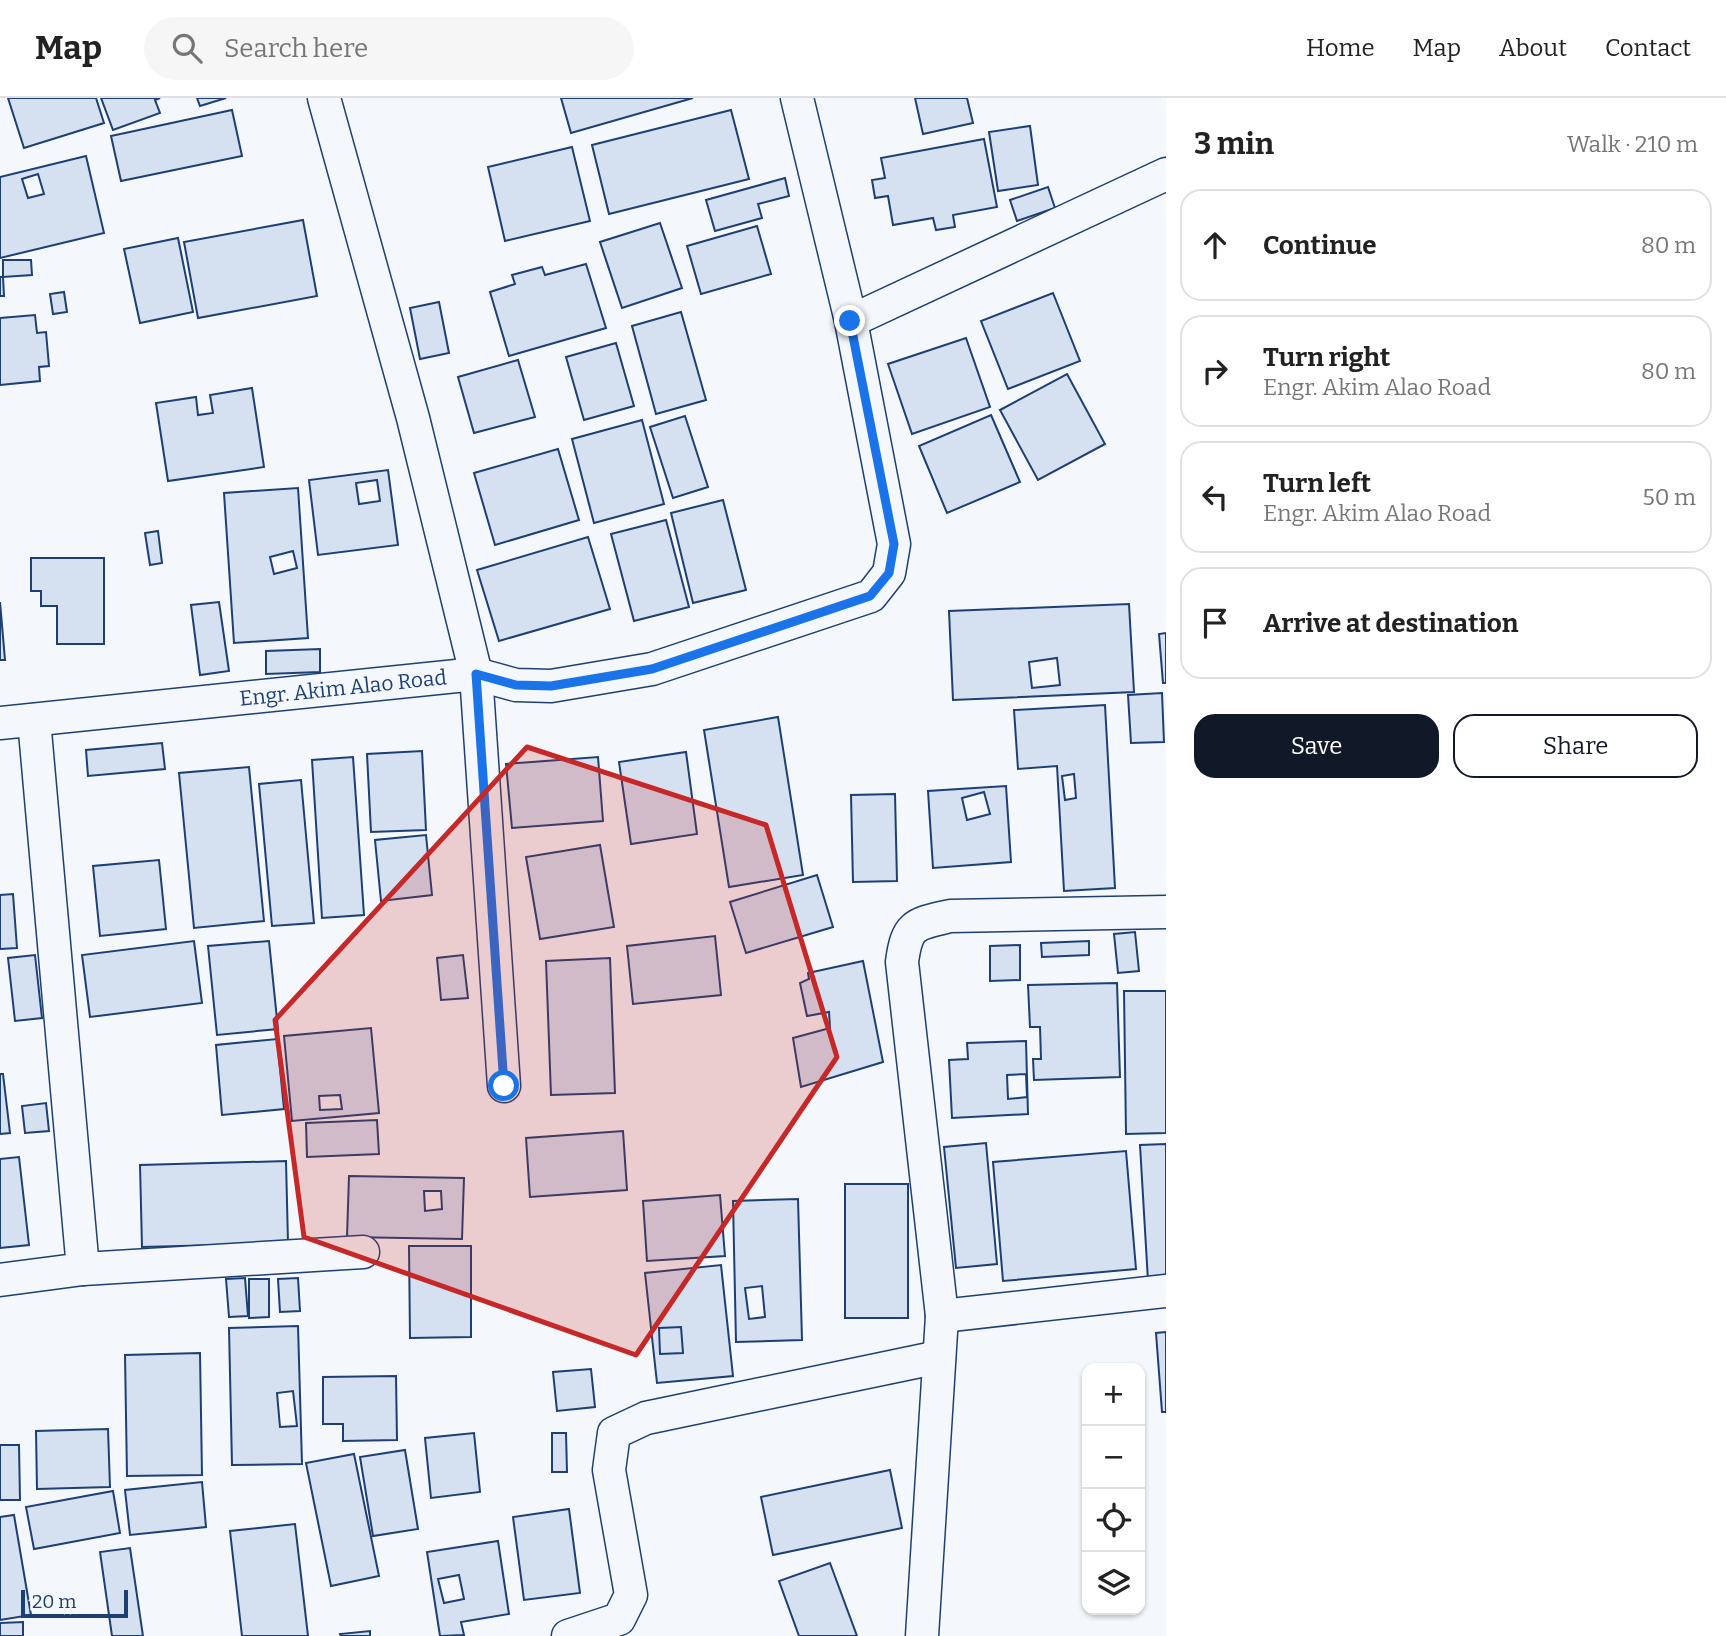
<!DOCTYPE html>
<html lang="en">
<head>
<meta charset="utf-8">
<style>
  :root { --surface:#fff; --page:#f6f6f6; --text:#222; --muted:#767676; --line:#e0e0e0; --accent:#111827 }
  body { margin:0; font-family:Bitter,serif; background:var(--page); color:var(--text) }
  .controls { position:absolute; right:21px; bottom:21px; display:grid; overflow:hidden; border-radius:14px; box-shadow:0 2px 5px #0004 }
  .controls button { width:63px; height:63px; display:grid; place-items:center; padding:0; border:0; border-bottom:2px solid var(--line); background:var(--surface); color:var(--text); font:35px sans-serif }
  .scale { position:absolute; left:21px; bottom:18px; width:107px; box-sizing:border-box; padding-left:7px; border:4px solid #1d3f73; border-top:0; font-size:19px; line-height:24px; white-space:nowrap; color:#1d3f73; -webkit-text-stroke:5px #f4f7fb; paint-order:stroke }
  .stop { position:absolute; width:21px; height:21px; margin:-16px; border:5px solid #1a73e8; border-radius:50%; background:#fff }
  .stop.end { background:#1a73e8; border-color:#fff; box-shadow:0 2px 7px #0008 }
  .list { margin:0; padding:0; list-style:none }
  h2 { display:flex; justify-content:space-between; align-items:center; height:91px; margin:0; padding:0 28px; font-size:30px }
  h2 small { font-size:23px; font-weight:400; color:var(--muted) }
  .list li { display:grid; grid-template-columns:46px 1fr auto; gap:21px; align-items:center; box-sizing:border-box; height:112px; margin:0 14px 14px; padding:0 14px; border:2px solid var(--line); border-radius:21px }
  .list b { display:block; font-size:26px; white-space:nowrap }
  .list p { margin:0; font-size:23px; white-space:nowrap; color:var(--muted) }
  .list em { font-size:23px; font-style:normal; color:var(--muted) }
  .actions { display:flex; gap:14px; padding:21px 28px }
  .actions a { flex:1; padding:16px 0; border:2px solid var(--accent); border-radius:21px; text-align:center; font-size:24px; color:var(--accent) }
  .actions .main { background:var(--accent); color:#fff }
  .icon { flex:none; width:38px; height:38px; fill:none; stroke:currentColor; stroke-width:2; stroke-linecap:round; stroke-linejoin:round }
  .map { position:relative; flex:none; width:1166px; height:1538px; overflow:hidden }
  header { display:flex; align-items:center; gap:42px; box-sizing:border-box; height:98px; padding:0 35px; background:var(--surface); border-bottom:2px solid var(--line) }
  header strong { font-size:33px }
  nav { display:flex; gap:38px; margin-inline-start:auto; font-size:24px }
  .search { width:490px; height:63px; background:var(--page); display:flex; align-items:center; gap:18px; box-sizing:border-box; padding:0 24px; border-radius:38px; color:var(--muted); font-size:26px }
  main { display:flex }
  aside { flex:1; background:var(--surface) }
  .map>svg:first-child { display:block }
  .building { fill:#d5e0f0; stroke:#1d3f73; stroke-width:2; fill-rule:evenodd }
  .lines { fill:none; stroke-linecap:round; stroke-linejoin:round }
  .street-casing { stroke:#1d3f73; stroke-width:35 }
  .street { stroke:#f4f7fb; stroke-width:32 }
  .route { stroke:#1a73e8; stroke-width:9 }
  .marked { fill:#c62828; fill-opacity:0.2; stroke:#c62828; stroke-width:5; stroke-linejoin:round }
  .labels { text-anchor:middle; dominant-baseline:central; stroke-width:5; stroke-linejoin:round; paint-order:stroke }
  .street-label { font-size:21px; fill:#1d3f73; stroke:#f4f7fb }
</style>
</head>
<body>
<header>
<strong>Map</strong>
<div class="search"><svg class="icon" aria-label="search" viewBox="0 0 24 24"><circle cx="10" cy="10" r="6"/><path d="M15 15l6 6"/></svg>Search here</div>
<nav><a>Home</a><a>Map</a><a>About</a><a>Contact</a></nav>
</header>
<main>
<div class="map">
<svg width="1166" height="1538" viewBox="0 0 1166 1538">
  <rect width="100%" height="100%" fill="#f4f7fb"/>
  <!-- building -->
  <g class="building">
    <path d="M8,0H96L104,25L24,50Z"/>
    <path d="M101,0H160L155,2L160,15L113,32Z"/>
    <path d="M197,0H226L200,8Z"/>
    <path d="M561,0H693L571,35Z"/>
    <path d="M915,0H967L973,25L923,36Z"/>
    <path d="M232,12L242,58L121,83L111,38Z"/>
    <path d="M731,12L749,81L609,116L592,47Z"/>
    <path d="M1030,28L1038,87L998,93L989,34Z"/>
    <path d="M984,41L997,109L953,117L955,129L936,132L933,120L893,127L888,98L875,100L872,82L885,80L881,60Z"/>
    <path d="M572,49L590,123L505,143L488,69Z"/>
    <path d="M86,58L104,135L0,160V79ZM38,76L44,96L28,100L22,81Z"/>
    <path d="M785,80L789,98L758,106L762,120L715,133L706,102Z"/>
    <path d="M1048,89L1055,110L1017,123L1010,102Z"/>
    <path d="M303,122L317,198L198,220L184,144Z"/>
    <path d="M660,125L682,190L622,210L600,144Z"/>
    <path d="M757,128L771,176L701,196L687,148Z"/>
    <path d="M178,140L193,214L140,225L124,151Z"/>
    <path d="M3,162H31L32,177L3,179Z"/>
    <path d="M586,166L606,230L509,258L490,194L515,186L512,177L542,169L545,177Z"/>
    <path d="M0,179H3L4,198H0Z"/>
    <path d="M64,194L67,214L53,216L50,196Z"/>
    <path d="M1053,195L1080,263L1008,291L981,223Z"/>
    <path d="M439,204L449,255L420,261L410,210Z"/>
    <path d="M681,214L706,302L656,316L632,228Z"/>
    <path d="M35,217L37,235L46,234L49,268L39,269L40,283L0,287V220Z"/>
    <path d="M966,240L990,309L912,336L888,266Z"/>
    <path d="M616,245L634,308L584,322L566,259Z"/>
    <path d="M518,262L535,319L474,335L458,279Z"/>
    <path d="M1067,276L1105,346L1038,382L1000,312Z"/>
    <path d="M252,290L264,369L168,383L156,305L196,299L198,317L213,315L210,297Z"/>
    <path d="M991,317L1020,384L947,415L919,348Z"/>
    <path d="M685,318L708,389L673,400L650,329Z"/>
    <path d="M642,322L664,406L594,425L572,341Z"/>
    <path d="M558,351L579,422L495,447L474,375Z"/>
    <path d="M388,372L398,447L318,457L309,382ZM377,382L380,403L359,406L356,385Z"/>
    <path d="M298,390L308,540L234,545L224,395ZM293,453L297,470L274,476L270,459Z"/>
    <path d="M723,402L746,492L693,505L671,415Z"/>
    <path d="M666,422L689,509L634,523L611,436Z"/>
    <path d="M158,433L162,465L150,467L145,435Z"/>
    <path d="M588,439L610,511L499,543L477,472Z"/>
    <path d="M31,460H104V546H57V508H41V493H31Z"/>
    <path d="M0,504L5,562H0Z"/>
    <path d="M219,504L229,573L200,577L191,507Z"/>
    <path d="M1129,506L1134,594L953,602L949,513ZM1057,560L1060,587L1032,590L1029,564Z"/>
    <path d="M1166,535V585H1163L1159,536Z"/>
    <path d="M320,551V574L266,576V553Z"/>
    <path d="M1162,595L1164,644L1131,645L1128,597Z"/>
    <path d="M1105,607L1115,790L1064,793L1057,668L1018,671L1014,612ZM1074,676L1076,700L1065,702L1062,678Z"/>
    <path d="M778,619L803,777L729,789L704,632Z"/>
    <path d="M162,645L165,671L88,678L86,652Z"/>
    <path d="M422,653L426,732L371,734L367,656Z"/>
    <path d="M686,654L697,736L631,746L619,664Z"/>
    <path d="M353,659L364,817L322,820L312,662Z"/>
    <path d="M598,659L603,723L512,730L506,666Z"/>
    <path d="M249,669L264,823L194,830L179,675Z"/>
    <path d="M301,682L314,825L272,828L259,686Z"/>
    <path d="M1006,688L1011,764L933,770L928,693ZM984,694L990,716L967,722L962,700Z"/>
    <path d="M895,696L897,783L853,784L851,697Z"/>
    <path d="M426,737L432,797L381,803L375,742Z"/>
    <path d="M600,747L614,829L540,841L526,759Z"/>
    <path d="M159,762L166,831L100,838L93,768Z"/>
    <path d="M817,777L833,829L746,855L730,804Z"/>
    <path d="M13,796L17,850L0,851V797Z"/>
    <path d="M1135,834L1139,873L1118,875L1114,836Z"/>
    <path d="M715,838L721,897L633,906L627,848Z"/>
    <path d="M194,843L202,905L90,919L82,857Z"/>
    <path d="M269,843L278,931L217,937L208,848Z"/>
    <path d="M1089,843V857L1042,859L1041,845Z"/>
    <path d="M1020,847V882L990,883V848Z"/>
    <path d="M35,857L42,920L15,923L8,860Z"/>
    <path d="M463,857L468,900L441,902L437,860Z"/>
    <path d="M610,860L615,995L551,997L546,863Z"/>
    <path d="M863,863L883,964L801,989L793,940L830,930L829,914L807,918L800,885L809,881L808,875Z"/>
    <path d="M1117,885L1120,979L1034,982L1033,961H1041L1040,929H1030L1028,887Z"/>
    <path d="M1124,893H1166V1035L1126,1036Z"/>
    <path d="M371,930L379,1015L292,1023L284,938ZM340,997L342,1011L320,1012L319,998Z"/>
    <path d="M277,941L284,1011L222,1017L216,947Z"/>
    <path d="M1026,943L1028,1016L952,1020L949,962L968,961L967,945ZM1026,976L1027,999L1008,1001L1007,977Z"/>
    <path d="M0,976H3L10,1035L0,1036Z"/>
    <path d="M46,1005L49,1033L25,1035L22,1008Z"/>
    <path d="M377,1022L379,1056L307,1059L306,1025Z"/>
    <path d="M623,1033L627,1092L530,1099L526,1040Z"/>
    <path d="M986,1045L997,1166L956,1170L944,1049Z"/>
    <path d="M1166,1046V1181L1148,1183L1140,1047Z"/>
    <path d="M1126,1053L1136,1171L1003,1183L993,1064Z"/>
    <path d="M19,1059L29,1147L0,1150V1061Z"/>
    <path d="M286,1063L288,1145L142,1149L140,1067Z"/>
    <path d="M349,1078L464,1080L462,1141L347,1139ZM424,1093H441L442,1111L425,1113Z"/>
    <rect x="845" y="1086" width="63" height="134"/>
    <path d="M720,1097L725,1158L647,1163L643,1103Z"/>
    <path d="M798,1101L802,1242L736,1244L733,1103ZM762,1188L765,1219L749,1221L745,1190Z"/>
    <path d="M409,1148H471V1239L410,1240Z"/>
    <path d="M721,1167L733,1278L657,1285L645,1175Z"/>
    <path d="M245,1180L248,1218L229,1219L226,1181Z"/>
    <path d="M298,1180L300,1213L280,1214L278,1181Z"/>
    <path d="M249,1181H269V1219L249,1220Z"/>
    <path d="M298,1228L302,1366L232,1367L229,1230ZM293,1293L297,1328L280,1329L277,1295Z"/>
    <path d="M681,1229L683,1255L660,1256L659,1230Z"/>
    <path d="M1166,1234V1314H1162L1156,1235Z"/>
    <path d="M200,1255L202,1377L127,1378L125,1257Z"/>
    <path d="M591,1271L595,1309L557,1313L553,1274Z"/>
    <path d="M396,1278L397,1342L343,1343V1326H323V1279Z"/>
    <path d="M108,1331L110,1389L37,1391L36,1333Z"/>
    <path d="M474,1335L480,1394L431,1400L425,1340Z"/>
    <path d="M552,1335H566L567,1374H552Z"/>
    <path d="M0,1347H19L20,1402H0Z"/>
    <path d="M405,1352L418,1431L373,1438L360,1359Z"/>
    <path d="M354,1356L379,1478L331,1488L306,1365Z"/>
    <path d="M890,1372L902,1430L773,1457L761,1399Z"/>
    <path d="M202,1384L206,1429L130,1437L125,1392Z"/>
    <path d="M113,1393L120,1435L34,1451L26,1409Z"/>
    <path d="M569,1411L580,1495L524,1502L513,1419Z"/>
    <path d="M14,1417L31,1517L0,1522V1419Z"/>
    <path d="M295,1426L308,1538H242L230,1433Z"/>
    <path d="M498,1443L509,1516L461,1524L464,1537L440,1538L427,1454ZM459,1477L464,1501L444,1505L438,1481Z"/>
    <path d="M130,1450L143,1538H112L100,1454Z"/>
    <path d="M830,1465L857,1538H799L779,1483Z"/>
    <path d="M23,1524V1538H0V1525Z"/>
    <path d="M370,1533V1538H341L340,1536Z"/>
  </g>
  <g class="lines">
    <defs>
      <g id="street">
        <path d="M324,0L413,320L476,576L504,988"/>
        <path d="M851,223L1166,76"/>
        <path d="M34,622L83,1171"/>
        <path d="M0,625L476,576L516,587L551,588L652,571L871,498L889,475L894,446L851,223L797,0"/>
        <path d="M0,1182L83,1171L363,1154"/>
        <path d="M942,1218L1166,1193"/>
        <path d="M568,1538L619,1521L631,1497L609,1372L614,1335L646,1320L939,1259"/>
        <path d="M922,1538L942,1218L902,864C907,826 915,826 950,818L1166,814"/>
      </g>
    </defs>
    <!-- street casing -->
    <use href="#street" class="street-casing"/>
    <!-- street -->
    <use href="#street" class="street"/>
  </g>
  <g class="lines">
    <!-- route -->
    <path class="route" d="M504,988L476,576L516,587L551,588L652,571L870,498L889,475L894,446L850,223"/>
  </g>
  <!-- marked area -->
  <path class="marked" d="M527,649L766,727L837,959L636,1257L304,1139L275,922Z"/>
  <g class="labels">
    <!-- street labels -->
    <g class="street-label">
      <text transform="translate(343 590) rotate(-6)">Engr. Akim Alao Road</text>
    </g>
  </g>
</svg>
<div class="controls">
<button>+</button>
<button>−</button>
<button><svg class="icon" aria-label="locate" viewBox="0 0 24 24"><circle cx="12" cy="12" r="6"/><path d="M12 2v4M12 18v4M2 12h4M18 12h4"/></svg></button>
<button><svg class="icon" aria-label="layers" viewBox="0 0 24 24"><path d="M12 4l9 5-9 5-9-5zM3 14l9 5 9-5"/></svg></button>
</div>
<div class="scale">20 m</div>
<div class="stop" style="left:504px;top:988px"></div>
<div class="stop end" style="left:850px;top:223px"></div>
</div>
<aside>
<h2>3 min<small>Walk · 210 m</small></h2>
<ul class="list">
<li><svg class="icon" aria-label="ahead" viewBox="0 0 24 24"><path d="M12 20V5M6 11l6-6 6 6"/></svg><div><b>Continue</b></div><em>80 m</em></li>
<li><svg class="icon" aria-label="right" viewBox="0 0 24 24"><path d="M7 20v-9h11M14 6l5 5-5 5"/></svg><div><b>Turn right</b><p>Engr. Akim Alao Road</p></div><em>80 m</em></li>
<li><svg class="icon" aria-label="left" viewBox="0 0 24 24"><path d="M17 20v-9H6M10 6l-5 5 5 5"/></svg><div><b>Turn left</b><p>Engr. Akim Alao Road</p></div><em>50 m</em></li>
<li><svg class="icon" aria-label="arrive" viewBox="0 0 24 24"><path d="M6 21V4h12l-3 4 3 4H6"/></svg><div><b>Arrive at destination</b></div></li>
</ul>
<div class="actions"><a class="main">Save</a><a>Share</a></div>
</aside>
</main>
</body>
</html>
